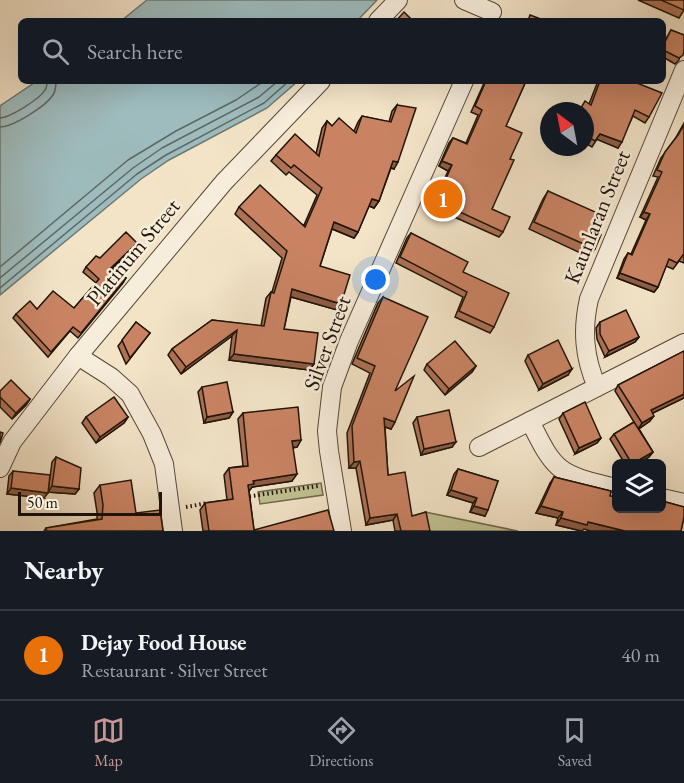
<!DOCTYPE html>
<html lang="en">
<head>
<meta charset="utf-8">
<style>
  :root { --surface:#171b24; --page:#20242c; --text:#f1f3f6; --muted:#9ea1a6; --line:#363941; --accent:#c59692 }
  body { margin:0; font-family:"EB Garamond",serif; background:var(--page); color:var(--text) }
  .controls { position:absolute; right:18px; bottom:18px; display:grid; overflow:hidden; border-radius:9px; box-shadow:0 6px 24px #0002 }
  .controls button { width:54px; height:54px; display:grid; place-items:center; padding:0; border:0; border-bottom:2px solid var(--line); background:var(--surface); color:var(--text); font:30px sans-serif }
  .compass { position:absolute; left:540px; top:102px; width:54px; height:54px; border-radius:50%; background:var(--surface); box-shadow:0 6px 24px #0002; rotate:328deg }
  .scale { position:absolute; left:18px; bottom:15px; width:144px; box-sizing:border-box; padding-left:6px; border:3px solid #201408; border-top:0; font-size:16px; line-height:21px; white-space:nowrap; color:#201408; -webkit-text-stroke:4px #f7eddb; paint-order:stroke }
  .you { position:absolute; left:376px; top:280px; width:21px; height:21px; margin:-15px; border:4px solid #fff; border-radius:50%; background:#1a73e8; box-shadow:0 0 0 9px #1a73e833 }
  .badge { display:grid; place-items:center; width:39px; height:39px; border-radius:50%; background:var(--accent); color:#fff; font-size:20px; font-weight:700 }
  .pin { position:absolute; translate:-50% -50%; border:3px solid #fff; box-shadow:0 2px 6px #0006 }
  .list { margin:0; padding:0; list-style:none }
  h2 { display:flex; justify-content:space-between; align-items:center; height:78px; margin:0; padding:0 24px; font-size:26px }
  h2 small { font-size:20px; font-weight:400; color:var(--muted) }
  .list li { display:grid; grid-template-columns:39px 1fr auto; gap:18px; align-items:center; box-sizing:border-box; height:90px; padding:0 24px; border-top:2px solid var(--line) }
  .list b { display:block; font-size:22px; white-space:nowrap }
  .list p { margin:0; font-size:20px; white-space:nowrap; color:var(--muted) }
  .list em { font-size:20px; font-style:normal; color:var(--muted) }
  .icon { flex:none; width:33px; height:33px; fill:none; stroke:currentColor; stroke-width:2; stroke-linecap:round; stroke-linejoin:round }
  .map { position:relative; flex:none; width:684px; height:531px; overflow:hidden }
  .search { position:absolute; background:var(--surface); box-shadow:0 6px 24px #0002; left:18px; right:18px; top:18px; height:66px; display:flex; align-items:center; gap:15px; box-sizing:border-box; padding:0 21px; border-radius:9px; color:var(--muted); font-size:22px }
  .sheet { height:168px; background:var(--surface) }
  nav { display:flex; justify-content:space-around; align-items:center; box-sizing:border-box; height:84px; border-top:2px solid var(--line); background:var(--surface); font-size:16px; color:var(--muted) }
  nav a { display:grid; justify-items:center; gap:3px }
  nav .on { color:var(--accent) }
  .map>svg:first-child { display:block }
  .green { fill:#c1c292; stroke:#706b4d; stroke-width:1.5 }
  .water { fill:#9ebcbe; stroke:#6c7975; stroke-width:1.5 }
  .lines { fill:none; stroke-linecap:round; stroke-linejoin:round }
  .shore { stroke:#5f6863; stroke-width:1.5 }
  .minor-casing { stroke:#554838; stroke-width:20 }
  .path { stroke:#201408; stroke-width:4; stroke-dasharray:1.5 3; stroke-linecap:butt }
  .minor { stroke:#f7eddb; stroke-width:18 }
  .wall { fill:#ad7155; stroke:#201408; stroke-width:1.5 }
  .shaded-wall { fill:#8d5c45; stroke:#201408; stroke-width:1.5 }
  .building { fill:#c98363; stroke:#201408; stroke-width:1.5 }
  .labels { text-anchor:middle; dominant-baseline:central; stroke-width:5; stroke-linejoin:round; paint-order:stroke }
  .street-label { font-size:22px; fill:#201408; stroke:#f7eddb }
</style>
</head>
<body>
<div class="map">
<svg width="684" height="531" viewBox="0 0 684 531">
  <rect width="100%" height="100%" fill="#f3e4c8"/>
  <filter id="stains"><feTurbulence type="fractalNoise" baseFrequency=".00333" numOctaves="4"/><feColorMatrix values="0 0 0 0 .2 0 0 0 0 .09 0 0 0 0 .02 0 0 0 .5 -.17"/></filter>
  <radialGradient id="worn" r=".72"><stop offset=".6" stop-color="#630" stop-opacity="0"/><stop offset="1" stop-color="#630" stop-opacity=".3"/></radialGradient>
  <!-- green -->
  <g class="green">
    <path d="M321,483L323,495L260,504L258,492Z"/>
    <path d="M425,512L518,531H428Z"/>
  </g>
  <!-- water -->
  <g class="water">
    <path d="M147,0H377L357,21H121Z"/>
    <path d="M37,81H298L267,108L169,160L141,179L0,295V106Z"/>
  </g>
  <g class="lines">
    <!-- shore -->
    <g class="shore">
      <path d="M0,118C9,118 40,99 45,90C47,87 47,85 47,81"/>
      <path d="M0,127C13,127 46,106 53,95C56,90 56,86 56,81"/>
      <path d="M0,267L128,160L176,131L236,100L264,81"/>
      <path d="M0,278L133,168L162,148L259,97L278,81"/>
      <path d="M0,288L137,174L166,155L264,103L289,81"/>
    </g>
    <defs>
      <g id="minor">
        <path d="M464,0L492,12"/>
        <path d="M378,21L398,0"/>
        <path d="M78,356L111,377L130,394L152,434L164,464L173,531"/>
        <path d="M597,387C584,357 582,330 589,299L684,70"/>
        <path d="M530,421C556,474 559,474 616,488"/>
        <path d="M479,447L684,343"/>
        <path d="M0,468L12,442L78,356L224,182L321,81"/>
        <path d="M662,498L684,503"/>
        <path d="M342,531L329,451L327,431L332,387L349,341L464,81"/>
      </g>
    </defs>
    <!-- minor casing -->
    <use href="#minor" class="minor-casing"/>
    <!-- path -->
    <g class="path">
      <path d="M245,497L318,486"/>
      <path d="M186,507L208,503"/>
    </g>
    <!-- minor -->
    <use href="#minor" class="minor"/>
  </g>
  <!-- wall -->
  <g class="wall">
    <path d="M638,0H684V10L679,18Z"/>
    <path d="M671,30L684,35L679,60L675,64L663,57V44Z"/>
    <path d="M485,81H526L506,126L510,159L492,209L503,232L499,237L432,207L448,171L439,166L449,143L453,138L466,143L478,115L471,112Z"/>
    <path d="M598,81H632L649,117L645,123L633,116L618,148L597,139L592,147L585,143V111L589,104Z"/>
    <path d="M397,105L394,169L391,168L379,201L374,208L369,206L358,232L354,238L332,229L320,266L341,304L337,310L291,297L284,329L314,364L309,370L229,360L232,336L181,374L168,355L172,349L212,320L261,326L266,298L271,292H272L282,258L235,214L239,207L304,225L317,195L289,172L286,175L271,161L276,155L316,154L322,128L327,121L332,126L354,131L358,122L362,116L389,122L392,111Z"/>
    <path d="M684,123V263L679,261L673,269L666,266L658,287L654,292L617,278L624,259L628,253L631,254L646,220L640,217L658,177L653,176L661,158L675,139Z"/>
    <path d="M548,191L595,249L589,257L529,229L543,199Z"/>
    <path d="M411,233L463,272L494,327L490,333L455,317L463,297L396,263L407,238Z"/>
    <path d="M137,243L134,248L112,269L126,278L123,283L78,338L70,331L48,357L13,318L16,314L37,309L74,308L96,283L83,272L86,267L100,258Z"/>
    <path d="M383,297L395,391V422L391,429L385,427L388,475L412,516L430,531H395L393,520L366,525L356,468H349L347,433L370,373L352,364L378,303Z"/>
    <path d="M136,322L150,333L126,364L118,346Z"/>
    <path d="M600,322L639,337L635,342L605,357L597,339L596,328Z"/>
    <path d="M684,351V398L652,413L650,421L639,429L653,452L649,457L638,464H625L610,439L614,434L634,422L615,391L618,385Z"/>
    <path d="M528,355L568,375L539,390L525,361Z"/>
    <path d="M427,364L476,366L472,372L445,395L424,370Z"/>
    <path d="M202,387L233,412L229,418L204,423L198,392Z"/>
    <path d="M0,391L30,399L26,405L12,419L0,407Z"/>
    <path d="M243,413L301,440L297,447L293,448L292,481L252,487L249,491L254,530L334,531H203L200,510L205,503L227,500L224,475L229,468L243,466L238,419Z"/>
    <path d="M563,413L601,438L597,443L575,454L559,419Z"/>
    <path d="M86,417H128L124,423L96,443L82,423Z"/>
    <path d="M417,417L452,447L421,455L413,423Z"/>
    <path d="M56,457L79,489L75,494L48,492L52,462Z"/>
    <path d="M458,469L498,481L485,516L470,512L473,503L447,495L454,474Z"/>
    <path d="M13,471L44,498L7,494L9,476Z"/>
    <path d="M554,477L611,491L610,496L616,497V508H662V501L684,507V517L681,531H591L584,529L581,531L556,525L558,518L536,513L550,483Z"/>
    <path d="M100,485L136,513L163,531H44L46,528L97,519V512L94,493Z"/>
  </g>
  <!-- shaded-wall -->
  <g class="shaded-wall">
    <path d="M600,134L622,142L618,148L596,139Z"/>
    <path d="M393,161L398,162L394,169L389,167Z"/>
    <path d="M442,161L452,165L448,171L439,166Z"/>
    <path d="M372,199L379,201L374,208L367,205Z"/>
    <path d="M644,212L650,214L646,220L640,217Z"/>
    <path d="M334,222L358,232L354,238L330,228Z"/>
    <path d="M137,243L134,248L108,273L111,268Z"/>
    <path d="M620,273L658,287L654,292L617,278Z"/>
    <path d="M292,289L341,304L337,310L288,296Z"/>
    <path d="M237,330L232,336L181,374L186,367Z"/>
    <path d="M639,337L635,342L605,357L609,351Z"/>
    <path d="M234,354L314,364L309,370L229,360Z"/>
    <path d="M476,366L472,372L445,395L449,389Z"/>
    <path d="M572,369L568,375L539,390L543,384Z"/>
    <path d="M684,394V398L647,416L651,410Z"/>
    <path d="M30,399L26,405L12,419L16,413Z"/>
    <path d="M233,412L229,418L204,423L207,417Z"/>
    <path d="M654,416L650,421L638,429L642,423Z"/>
    <path d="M128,417L124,423L96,443L100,437Z"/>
    <path d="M384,418L395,422L391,429L380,425Z"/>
    <path d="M601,438L597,443L575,454L579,448Z"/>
    <path d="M301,440L297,447L287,448L292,441Z"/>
    <path d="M456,442L452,447L421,455L424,449Z"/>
    <path d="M653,452L649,457L638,464H633Z"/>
    <path d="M360,461L356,468H349L354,462Z"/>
    <path d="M297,474L292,481L252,487L249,491L243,492L248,485L253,481Z"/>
    <path d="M52,486L79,489L75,494L48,492Z"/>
    <path d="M11,488L48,493L44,498L7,494Z"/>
    <path d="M451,490L477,498L473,503L447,495Z"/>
    <path d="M474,506L488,510L485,516L470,512Z"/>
    <path d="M541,506L563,512L558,518L536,513Z"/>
    <path d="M397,514L393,520L366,525L370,518Z"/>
    <path d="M561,518L588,522L625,531H591L584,529L582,531L556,525Z"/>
  </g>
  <!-- building -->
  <g class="building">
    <path d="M661,0H684V10Z"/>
    <path d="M404,12L413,21H396Z"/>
    <path d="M530,15L546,21H528Z"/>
    <path d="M671,30L684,35V51L683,55L679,58L663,50V46Z"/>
    <path d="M486,81H526L506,126L522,133L510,159L514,160L492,209L510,217L503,232L436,201L452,165L442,161L453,138L467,144L482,110L475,106Z"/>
    <path d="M600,81H632L662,93L649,117L635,110L622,142L600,134L595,141L585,135V111H579L585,101L591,105Z"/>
    <path d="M397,105L416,108L398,162L393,161L379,201L372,199L358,232L334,222L320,266L350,275L341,304L292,289L284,329L318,333L314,364L234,354L237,330L186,367L172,349L212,320L264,326L271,292L274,293L287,251L239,207L260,185L305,227L322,188L294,165L291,168L276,155L295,134L319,156L327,121L332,126L339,118L356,133L362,116L391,122Z"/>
    <path d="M684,125V256L683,255L677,263L669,259L658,287L620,273L628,253L632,255L650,214L644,212L662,172L657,170L665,152L678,135Z"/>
    <path d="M548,191L602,215L594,232L601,235L595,249L534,222Z"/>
    <path d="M126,232L137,243L111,268L126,278L81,333L73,327L51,352L16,314L30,301L37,309L53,291L74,308L99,279L86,267L96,256L100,258Z"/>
    <path d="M411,233L468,262L463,272L509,293L494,327L459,311L467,292L400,257Z"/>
    <path d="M383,297L428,317L395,391L414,376L395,422L384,418L388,475L405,472L412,516L426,512L430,531H401L397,514L370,518L360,461L354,462L352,426L375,366L357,358Z"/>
    <path d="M626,310L639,337L609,351L600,334V322Z"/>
    <path d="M136,322L150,333L130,358L122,340Z"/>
    <path d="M558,340L572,369L543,384L528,355Z"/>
    <path d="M455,341L476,366L449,389L427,364Z"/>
    <path d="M684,351V394L651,410L654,416L642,423L618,385Z"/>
    <path d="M11,380L30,399L16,413L0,397V391Z"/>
    <path d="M227,382L233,412L207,417L202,387Z"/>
    <path d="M114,397L128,417L100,437L86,417Z"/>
    <path d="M585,402L601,438L579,448L563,413Z"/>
    <path d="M298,407L301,440L292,441L297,474L253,481L254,484L248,485L254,530L328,510L334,531H209L205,503L233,499L229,468L248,466L243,413Z"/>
    <path d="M449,410L456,442L424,449L417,417Z"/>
    <path d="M634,422L653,452L632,464L614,434Z"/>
    <path d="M0,432L3,433L0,443Z"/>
    <path d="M56,457L81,468L79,489L52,486Z"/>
    <path d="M458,469L498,481L488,510L474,506L477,498L451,490Z"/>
    <path d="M13,471L50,475L48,493L11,488Z"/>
    <path d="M554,477L611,491L610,496L616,497V508H662V501L684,507V517L681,531H625L588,522L587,525L561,518L563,512L541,506Z"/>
    <path d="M131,480L136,513L160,510L163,531H47L46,528L102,519L103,505L100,485Z"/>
  </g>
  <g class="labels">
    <!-- street labels -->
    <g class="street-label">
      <text transform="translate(597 217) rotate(-68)">Kaunlaran Street</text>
      <text transform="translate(133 252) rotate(-50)">Platinum Street</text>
      <text transform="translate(327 343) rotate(-70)">Silver Street</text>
    </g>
  </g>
  <rect width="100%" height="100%" filter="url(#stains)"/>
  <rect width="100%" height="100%" fill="url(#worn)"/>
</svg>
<div class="controls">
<button><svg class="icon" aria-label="layers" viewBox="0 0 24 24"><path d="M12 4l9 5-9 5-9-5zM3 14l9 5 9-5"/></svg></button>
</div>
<svg class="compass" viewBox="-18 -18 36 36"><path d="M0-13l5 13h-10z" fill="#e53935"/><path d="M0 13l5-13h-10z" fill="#9ea1a6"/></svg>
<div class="scale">50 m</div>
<div class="you"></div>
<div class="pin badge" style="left:443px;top:199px;background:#e8710a">1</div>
<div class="search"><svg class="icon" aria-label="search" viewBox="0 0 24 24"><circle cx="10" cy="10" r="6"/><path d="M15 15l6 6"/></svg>Search here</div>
</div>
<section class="sheet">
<h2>Nearby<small></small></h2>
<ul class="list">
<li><span class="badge" style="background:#e8710a">1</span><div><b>Dejay Food House</b><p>Restaurant · Silver Street</p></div><em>40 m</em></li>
</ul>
</section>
<nav>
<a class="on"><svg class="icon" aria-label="map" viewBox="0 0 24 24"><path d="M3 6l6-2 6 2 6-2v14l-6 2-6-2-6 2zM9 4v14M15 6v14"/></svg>Map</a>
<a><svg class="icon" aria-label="directions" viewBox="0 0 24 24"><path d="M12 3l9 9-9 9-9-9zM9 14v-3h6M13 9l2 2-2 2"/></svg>Directions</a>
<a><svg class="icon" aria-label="saved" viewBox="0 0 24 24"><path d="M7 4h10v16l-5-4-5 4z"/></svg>Saved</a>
</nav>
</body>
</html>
